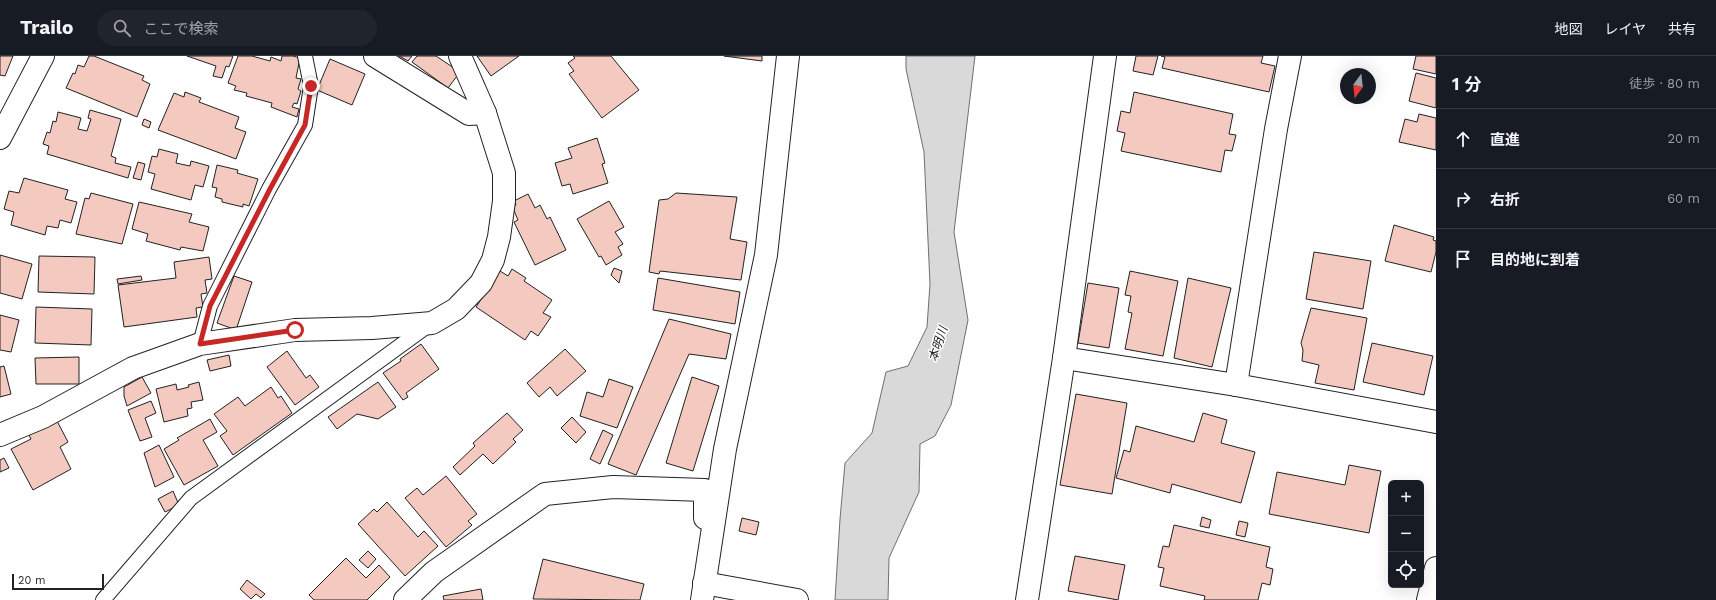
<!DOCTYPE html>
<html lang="ja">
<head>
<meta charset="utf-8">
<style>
  :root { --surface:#171b24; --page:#20242c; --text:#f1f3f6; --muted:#9ea1a6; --line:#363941 }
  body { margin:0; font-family:"Work Sans","Noto Sans JP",sans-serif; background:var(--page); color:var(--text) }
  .controls { position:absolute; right:12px; bottom:12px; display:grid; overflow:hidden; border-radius:6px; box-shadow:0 4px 16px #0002 }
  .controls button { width:36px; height:36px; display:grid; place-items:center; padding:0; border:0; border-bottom:1px solid var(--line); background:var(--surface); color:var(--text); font:20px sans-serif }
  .compass { position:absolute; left:1340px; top:12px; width:36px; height:36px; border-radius:50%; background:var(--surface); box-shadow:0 4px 16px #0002; rotate:195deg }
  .scale { position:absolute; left:12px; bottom:10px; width:92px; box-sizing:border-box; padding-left:4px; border:2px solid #222; border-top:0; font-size:11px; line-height:14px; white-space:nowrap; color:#222; -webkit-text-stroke:3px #fff; paint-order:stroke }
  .stop { position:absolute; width:12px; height:12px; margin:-9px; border:3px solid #c62828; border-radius:50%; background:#fff }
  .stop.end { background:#c62828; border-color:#fff; box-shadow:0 1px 4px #0008 }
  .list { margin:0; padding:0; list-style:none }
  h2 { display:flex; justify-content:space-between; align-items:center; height:52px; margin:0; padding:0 16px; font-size:17px }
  h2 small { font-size:13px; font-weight:400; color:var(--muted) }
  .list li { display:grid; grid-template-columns:26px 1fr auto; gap:12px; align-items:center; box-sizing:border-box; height:60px; padding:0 16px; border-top:1px solid var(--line) }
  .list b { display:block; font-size:15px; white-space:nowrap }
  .list em { font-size:13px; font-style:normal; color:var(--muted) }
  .icon { flex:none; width:22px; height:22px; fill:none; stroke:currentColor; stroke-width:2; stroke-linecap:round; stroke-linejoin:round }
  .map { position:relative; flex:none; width:1436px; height:544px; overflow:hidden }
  header { display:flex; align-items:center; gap:24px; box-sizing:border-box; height:56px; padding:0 20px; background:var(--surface); border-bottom:1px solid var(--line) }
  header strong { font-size:19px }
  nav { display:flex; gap:22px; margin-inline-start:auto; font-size:14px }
  .search { width:280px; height:36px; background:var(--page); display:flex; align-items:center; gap:10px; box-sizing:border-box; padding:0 14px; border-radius:22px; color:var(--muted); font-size:15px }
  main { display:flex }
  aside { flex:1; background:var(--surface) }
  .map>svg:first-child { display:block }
  .water { fill:#d9d9d9; stroke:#6f6f6f }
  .building { fill:#f3c9c0; stroke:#222 }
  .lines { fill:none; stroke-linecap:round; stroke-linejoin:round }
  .service-casing { stroke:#222; stroke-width:16 }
  .minor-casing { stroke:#222; stroke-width:24 }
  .tertiary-casing { stroke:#222; stroke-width:24 }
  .service { stroke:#fff; stroke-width:14 }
  .minor { stroke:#fff; stroke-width:22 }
  .tertiary { stroke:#fff; stroke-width:22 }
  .route { stroke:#c62828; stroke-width:5 }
  .labels { text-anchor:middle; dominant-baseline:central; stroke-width:3; stroke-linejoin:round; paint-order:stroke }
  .water-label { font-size:12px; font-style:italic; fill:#222; stroke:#fff }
</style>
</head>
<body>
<header>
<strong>Trailo</strong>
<div class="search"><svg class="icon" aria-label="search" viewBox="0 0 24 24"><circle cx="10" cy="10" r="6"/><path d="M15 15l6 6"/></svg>ここで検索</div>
<nav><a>地図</a><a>レイヤ</a><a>共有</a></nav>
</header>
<main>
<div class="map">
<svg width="1436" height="544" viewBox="0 0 1436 544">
  <rect width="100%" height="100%" fill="#fff"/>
  <!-- water -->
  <path class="water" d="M906,0H975L954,176L968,264L951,349L935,380L920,388L919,436L889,502L888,544H835L840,463L845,407L872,377L886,316L908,310L927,271L930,228L924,96L906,13Z"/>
  <!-- building -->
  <g class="building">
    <path d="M0,0H13L5,20L0,19Z"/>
    <path d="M89,0H94L144,20L142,24L150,28L137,61L66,32L73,17L75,18L78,9L84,11Z"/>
    <path d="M187,0H233L229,11L226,10L222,22L213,20L216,10Z"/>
    <path d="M238,0H252L270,5L271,1L281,5L282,0H293L300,2L296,22L301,23L298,33L301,35L297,48L294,47L292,51L299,53L297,61L271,51L272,47L246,40L247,37L234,34L236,30L228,27Z"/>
    <path d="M399,0H412L408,5Z"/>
    <path d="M417,0H436L460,16L448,32L412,6Z"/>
    <path d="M477,0H519L491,20Z"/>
    <path d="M573,0H611L639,34L602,62L569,18L574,15L568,7L575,2Z"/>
    <path d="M724,0H762V5Z"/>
    <path d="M1136,0H1158L1153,19L1133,15Z"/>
    <path d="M1161,0H1263L1261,7L1275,10L1269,36L1162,12L1165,1Z"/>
    <path d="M1416,0H1436V18L1413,13Z"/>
    <path d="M330,3L365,18L352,49L317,34Z"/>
    <path d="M1416,17L1436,22V52L1409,45Z"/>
    <path d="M185,36L201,42L199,46L239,61L235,72L246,76L236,103L158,74L174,37L184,41Z"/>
    <path d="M1134,36L1233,58L1229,78L1236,79L1232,95L1225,94L1221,116L1121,95L1125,77L1117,75L1121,55L1130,57Z"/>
    <path d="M90,54L121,63L111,100L116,102L115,107L131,111L128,122L47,98L49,90L43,88L47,76L50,77L53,65L56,66L58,56L81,62L78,73L87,75L91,63L88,62Z"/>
    <path d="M1419,58L1436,62V94L1399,86L1405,63L1417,66Z"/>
    <path d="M144,63L151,66L149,72L142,69Z"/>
    <path d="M597,82L605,107L602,108L608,127L573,138L570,128L562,130L555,107L572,102L568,92Z"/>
    <path d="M159,93L178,98L176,107L190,110L191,105L209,110L203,131L195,129L191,144L151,133L155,118L148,116L152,100L157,101Z"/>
    <path d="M138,106L145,108L141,124L133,122Z"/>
    <path d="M217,109L238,114L237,117L258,123L249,150L243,148V151L222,146V143L215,141L217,132L212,131Z"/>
    <path d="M24,122L68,134L65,143L77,146L71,167L60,164L58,172L47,170L45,179L11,169L14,156L4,153L9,135L19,137Z"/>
    <path d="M91,137L133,148L122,188L76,178L85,142L89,143Z"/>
    <path d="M676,137L737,141L730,183L747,186L741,224L660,215L659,218L649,216L659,144L668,143Z"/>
    <path d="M528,138L535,152L540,149L547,163L550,161L566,194L535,209L514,166L518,164L512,150L516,149L514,145Z"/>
    <path d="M609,145L624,171L615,176L623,188L618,191L622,199L606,209L601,200L599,201L577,163Z"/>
    <path d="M139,146L192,158L189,166L209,171L203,195L181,191L180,194L146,185L148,178L132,173Z"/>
    <path d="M1394,169L1434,181L1433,184L1436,185V196L1431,216L1385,205Z"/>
    <path d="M1314,196L1371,205L1363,253L1306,243Z"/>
    <path d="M0,199L32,208L22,243L0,237Z"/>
    <path d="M39,200L95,201L94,238L38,236Z"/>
    <path d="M209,201L212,223L205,224L207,237L201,238L203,251L196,252L197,261L124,271L118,229L176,222L174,206Z"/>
    <path d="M614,212L622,215L619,227L611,219Z"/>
    <path d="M512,213L526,222L524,225L552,244L543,257L551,261L538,280L531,275L525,284L476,251L500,215L508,220Z"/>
    <path d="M1130,215L1178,225L1163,300L1125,293L1132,257L1128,256L1131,240L1125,239Z"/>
    <path d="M141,220L142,224L118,228L117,223Z"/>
    <path d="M234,220L252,226L236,274L217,267Z"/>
    <path d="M658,222L740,236L735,268L653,254Z"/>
    <path d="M1188,222L1231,232L1212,311L1174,302Z"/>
    <path d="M1088,227L1119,232L1109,292L1078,287Z"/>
    <path d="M36,251L92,253L91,289L35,287Z"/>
    <path d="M1311,252L1367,262L1354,334L1315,327L1319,309L1302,305L1303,294L1301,287Z"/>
    <path d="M0,259L19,264L11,296L0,294Z"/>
    <path d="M669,263L731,278L726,303L689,298L636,419L608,408Z"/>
    <path d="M1372,287L1433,300L1424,339L1363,326Z"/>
    <path d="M421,288L439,313L406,337L408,341L403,344L383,317L401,305L400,303Z"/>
    <path d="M565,293L586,315L557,340L550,331L539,341L527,327Z"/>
    <path d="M287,295L306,322L310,319L319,331L295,349L267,311Z"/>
    <path d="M229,299L231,310L210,315L207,304Z"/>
    <path d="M79,301V328H36L35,302Z"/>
    <path d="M4,310L11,338L0,341V311Z"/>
    <path d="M142,321L151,337L127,350L124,340V331Z"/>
    <path d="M692,321L719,330L693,415L666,407Z"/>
    <path d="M609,323L633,331L617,372L580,360L587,336L603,341Z"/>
    <path d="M199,326L203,344L191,346L192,352L187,353L188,360L164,366L156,333L176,328L177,334L189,331L188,329Z"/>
    <path d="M378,326L396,351L378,363L357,358L337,373L328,361Z"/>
    <path d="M271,331L278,342L281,340L292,357L233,399L220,380L227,375L214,358L238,341L245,350Z"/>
    <path d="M1076,338L1127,347L1112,438L1060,429Z"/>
    <path d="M151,345L156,357L145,362L152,381L140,385L128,354Z"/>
    <path d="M507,357L523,374L513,383L516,386L493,408L483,398L460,419L453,411L475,390L473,387Z"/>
    <path d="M1203,357L1227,364L1221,387L1255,396L1241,447L1172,428L1170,437L1116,422L1124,394L1130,396L1136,370L1194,386Z"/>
    <path d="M572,361L586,376L576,387L561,372Z"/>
    <path d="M210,363L217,376L203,384L218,410L184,429L164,393L179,384L177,382Z"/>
    <path d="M57,365L68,386L60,391L71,413L33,434L11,393L31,383L29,379Z"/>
    <path d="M603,374L613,379L600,408L590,403Z"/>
    <path d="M159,389L174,421L155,431L144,397Z"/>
    <path d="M4,402L9,412L0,416V404Z"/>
    <path d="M1349,409L1381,415L1369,477L1269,458L1277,416L1345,429Z"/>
    <path d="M446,420L477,458L468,465L472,469L446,491L405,442L417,432L423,439Z"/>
    <path d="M173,435L179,449L165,456L158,443Z"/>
    <path d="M387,446L418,481L424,475L438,490L405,520L358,468L374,453L377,456Z"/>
    <path d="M1202,461L1211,464L1209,472L1200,470Z"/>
    <path d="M742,462L759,466L756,479L739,475Z"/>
    <path d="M1239,465L1248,467L1245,481L1236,479Z"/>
    <path d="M1174,469L1270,491L1266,511L1273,513L1270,529L1262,527L1258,544H1204L1205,540L1160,530L1164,512L1158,511L1163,490L1169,491Z"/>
    <path d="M368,495L376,503L368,512L359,504Z"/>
    <path d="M1075,500L1125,509L1118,544L1068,535Z"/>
    <path d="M346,502L366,522L379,509L390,521L367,544H314L309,539Z"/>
    <path d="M543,503L644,528L640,544L533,543Z"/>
    <path d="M247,524L265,538L261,542L256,538L251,543L240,533Z"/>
    <path d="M481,533L483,544H444L443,540Z"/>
  </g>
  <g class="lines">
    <defs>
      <g id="service">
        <path d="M200,288L210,250L269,133L305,69L311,30L305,0"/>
        <path d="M103,544L191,442L430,268"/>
      </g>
      <g id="minor">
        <path d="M375,0L469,58L485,57"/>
        <path d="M0,82L43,0"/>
        <path d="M1064,302L1236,329L1436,366"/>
        <path d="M1236,329L1276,73L1290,0"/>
        <path d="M0,379L43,361L133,312L200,288L295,274L372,272L432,267L456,253L481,227L493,204L499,181L504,145V117L485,57L460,0"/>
        <path d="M405,544L434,516L545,438L613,431L705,434V462"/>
        <path d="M702,544L725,393L766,199L788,0"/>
        <path d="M1027,544L1064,302L1105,0"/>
      </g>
      <g id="tertiary">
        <path d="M704,527L797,544"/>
        <path d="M1428,544L1436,512"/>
      </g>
    </defs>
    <!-- service casing -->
    <use href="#service" class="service-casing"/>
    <!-- minor casing -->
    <use href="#minor" class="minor-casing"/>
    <!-- tertiary casing -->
    <use href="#tertiary" class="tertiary-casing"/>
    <!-- service -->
    <use href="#service" class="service"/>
    <!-- minor -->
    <use href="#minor" class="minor"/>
    <!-- tertiary -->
    <use href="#tertiary" class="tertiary"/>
  </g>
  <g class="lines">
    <!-- route -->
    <path class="route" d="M295,274L200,288L210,250L270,133L305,69L311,30"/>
  </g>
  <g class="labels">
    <!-- water labels -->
    <g class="water-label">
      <text transform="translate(938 288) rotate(-72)">本明川</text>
    </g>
  </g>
</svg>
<div class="controls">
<button>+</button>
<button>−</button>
<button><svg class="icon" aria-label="locate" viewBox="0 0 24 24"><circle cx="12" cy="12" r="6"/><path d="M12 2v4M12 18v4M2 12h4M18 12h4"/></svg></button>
</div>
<svg class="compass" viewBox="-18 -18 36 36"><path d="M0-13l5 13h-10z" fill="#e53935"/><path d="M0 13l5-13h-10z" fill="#9ea1a6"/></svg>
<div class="scale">20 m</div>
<div class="stop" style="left:295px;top:274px"></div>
<div class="stop end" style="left:311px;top:30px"></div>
</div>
<aside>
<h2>1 分<small>徒歩 · 80 m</small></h2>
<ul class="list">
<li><svg class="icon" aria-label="ahead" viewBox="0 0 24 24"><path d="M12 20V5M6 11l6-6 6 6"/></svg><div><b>直進</b></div><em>20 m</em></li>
<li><svg class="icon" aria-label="right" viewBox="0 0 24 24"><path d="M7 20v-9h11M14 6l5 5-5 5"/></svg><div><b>右折</b></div><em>60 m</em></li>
<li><svg class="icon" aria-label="arrive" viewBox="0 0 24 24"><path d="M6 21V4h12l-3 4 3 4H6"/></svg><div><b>目的地に到着</b></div></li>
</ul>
</aside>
</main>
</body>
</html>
